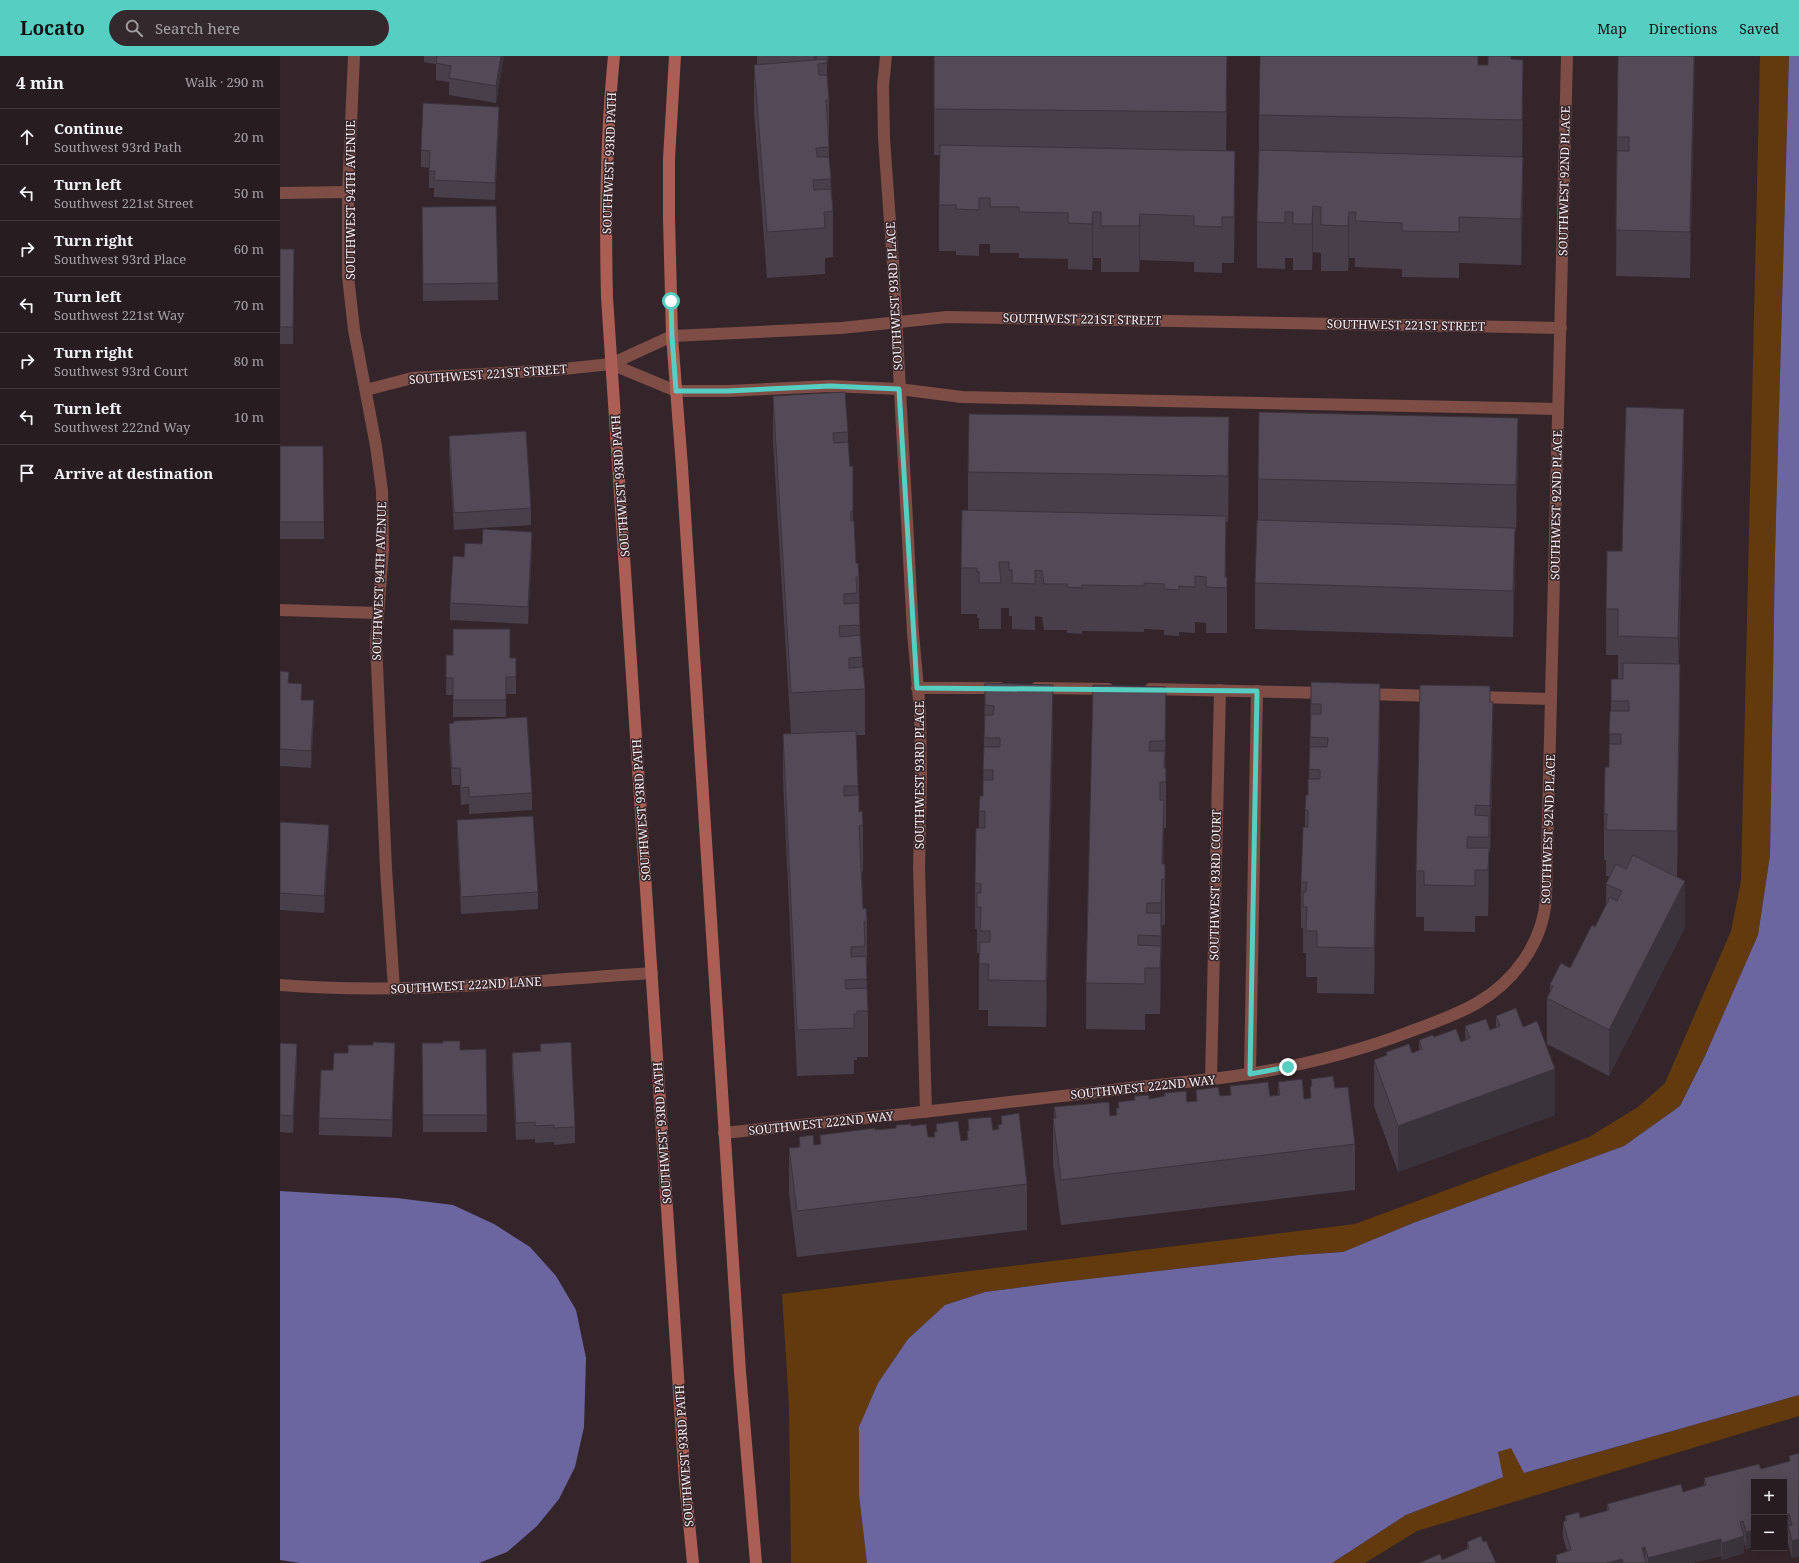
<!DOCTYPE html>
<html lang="en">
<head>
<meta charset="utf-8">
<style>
  :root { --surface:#271c20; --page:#33292d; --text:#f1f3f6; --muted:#a4a1a5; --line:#433a3e; --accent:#57cec2 }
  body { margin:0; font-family:"Noto Serif",serif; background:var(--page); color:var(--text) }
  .controls { position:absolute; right:12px; bottom:12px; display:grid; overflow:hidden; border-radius:0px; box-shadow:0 4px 16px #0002 }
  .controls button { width:36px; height:36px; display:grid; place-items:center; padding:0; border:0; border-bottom:1px solid var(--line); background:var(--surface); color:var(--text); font:20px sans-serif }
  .stop { position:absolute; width:12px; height:12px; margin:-9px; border:3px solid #57cec2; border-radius:50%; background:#fff }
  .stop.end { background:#57cec2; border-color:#fff; box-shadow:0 1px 4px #0008 }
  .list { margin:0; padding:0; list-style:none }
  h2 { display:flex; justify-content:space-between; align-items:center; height:52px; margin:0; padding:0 16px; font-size:17px }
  h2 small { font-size:13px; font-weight:400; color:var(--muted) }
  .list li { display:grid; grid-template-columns:26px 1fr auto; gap:12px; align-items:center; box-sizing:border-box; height:56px; padding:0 16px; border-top:1px solid var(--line) }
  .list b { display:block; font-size:15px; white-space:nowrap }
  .list p { margin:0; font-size:13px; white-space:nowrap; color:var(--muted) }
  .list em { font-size:13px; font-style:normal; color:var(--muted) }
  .icon { flex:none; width:22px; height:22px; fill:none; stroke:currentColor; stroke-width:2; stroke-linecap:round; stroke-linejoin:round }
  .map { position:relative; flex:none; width:1519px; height:1507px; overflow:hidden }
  header { display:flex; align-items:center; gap:24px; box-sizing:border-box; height:56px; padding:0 20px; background:var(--accent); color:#111 }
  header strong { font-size:19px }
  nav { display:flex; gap:22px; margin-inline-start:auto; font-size:14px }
  .search { width:280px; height:36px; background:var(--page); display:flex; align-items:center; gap:10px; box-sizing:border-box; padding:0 14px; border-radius:22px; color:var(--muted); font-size:15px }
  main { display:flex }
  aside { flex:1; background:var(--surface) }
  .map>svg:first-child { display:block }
  .green { fill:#633a0e }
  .water { fill:#6b669f }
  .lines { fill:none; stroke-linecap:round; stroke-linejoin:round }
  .street { stroke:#7d4d46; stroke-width:12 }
  .secondary { stroke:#ab5f54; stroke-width:12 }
  .wall { fill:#483f4a }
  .shaded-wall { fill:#3b333c }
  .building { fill:#544956; stroke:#3b333c }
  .route { stroke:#57cec2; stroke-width:5 }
  .labels { text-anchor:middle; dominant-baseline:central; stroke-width:3; stroke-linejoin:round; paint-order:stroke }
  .street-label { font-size:12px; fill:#f8edf1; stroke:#34252a }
</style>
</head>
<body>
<header>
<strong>Locato</strong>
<div class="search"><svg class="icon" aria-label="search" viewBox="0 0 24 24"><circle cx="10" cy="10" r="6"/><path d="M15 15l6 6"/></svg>Search here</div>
<nav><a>Map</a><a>Directions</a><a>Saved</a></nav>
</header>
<main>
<aside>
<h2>4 min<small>Walk · 290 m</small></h2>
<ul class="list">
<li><svg class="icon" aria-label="ahead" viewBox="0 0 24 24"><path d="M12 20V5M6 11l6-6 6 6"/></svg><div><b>Continue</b><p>Southwest 93rd Path</p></div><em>20 m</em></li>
<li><svg class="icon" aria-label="left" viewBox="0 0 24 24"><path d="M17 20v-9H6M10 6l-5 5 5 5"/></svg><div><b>Turn left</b><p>Southwest 221st Street</p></div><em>50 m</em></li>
<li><svg class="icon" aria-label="right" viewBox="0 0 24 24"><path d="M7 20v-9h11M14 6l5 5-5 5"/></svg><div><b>Turn right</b><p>Southwest 93rd Place</p></div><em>60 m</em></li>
<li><svg class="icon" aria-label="left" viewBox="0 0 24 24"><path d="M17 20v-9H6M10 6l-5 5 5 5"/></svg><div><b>Turn left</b><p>Southwest 221st Way</p></div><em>70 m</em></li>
<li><svg class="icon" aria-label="right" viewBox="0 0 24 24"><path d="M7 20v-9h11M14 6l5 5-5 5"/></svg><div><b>Turn right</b><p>Southwest 93rd Court</p></div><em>80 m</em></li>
<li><svg class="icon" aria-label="left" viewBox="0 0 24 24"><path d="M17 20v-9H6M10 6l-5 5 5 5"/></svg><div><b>Turn left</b><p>Southwest 222nd Way</p></div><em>10 m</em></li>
<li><svg class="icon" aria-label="arrive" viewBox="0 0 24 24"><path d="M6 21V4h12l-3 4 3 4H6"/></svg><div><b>Arrive at destination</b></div></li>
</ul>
</aside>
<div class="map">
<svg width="1519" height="1507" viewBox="0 0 1519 1507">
  <rect width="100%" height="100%" fill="#34252a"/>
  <!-- green -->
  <g class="green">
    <path d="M1480,0H1509L1495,497L1490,799L1478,879L1425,1000L1400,1050L1344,1090L1133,1167L1063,1196L1019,1199L773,1227L705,1236L665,1249L628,1283L598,1327L579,1439L587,1507H511L509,1350L502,1238L1075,1168L1309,1081L1358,1051L1385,1027L1451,875L1461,825Z"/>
    <path d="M1519,1339V1360L1137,1475L1085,1507H1052L1126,1459L1222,1421L1218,1396L1231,1391L1245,1417Z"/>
  </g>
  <!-- water -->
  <g class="water">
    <path d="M1509,0H1519V1339L1244,1417L1231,1392L1218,1396L1223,1421L1126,1459L1052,1507H587L579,1439V1371L598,1327L628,1283L665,1249L705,1236L773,1227L1019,1199L1063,1196L1133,1167L1344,1090L1400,1050L1425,1000L1478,879L1490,799L1495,497Z"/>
    <path d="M0,1135L117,1142L173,1149L214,1168L250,1191L276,1220L296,1254L306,1302L304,1371L295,1411L279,1443L257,1470L227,1496L199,1507H20L0,1504Z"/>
  </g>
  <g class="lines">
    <!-- street -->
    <g class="street">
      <path d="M74,0L68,136V220L74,274L96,390L102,435L103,494L96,586L106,813L114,933"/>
      <path d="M606,0L603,30L604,82L614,222L633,577L640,655L641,721L639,812L646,1056"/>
      <path d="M0,137L68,136"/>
      <path d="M331,308L396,335H448L550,330L619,333L682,341L1278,353"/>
      <path d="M86,334L132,322L274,314L331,308L392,280L561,272L667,261L1281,272"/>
      <path d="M0,554L97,557"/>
      <path d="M637,632H720"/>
      <path d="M756,632L828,633"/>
      <path d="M870,633L1046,637"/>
      <path d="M1084,638L1156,640"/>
      <path d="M1194,641L1271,643"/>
      <path d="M0,929C124,939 248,925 372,917"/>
      <path d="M970,1018L977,635"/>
      <path d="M931,1023L940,634"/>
      <path d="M444,1077C571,1064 699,1050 826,1035C873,1029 922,1025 969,1018C1023,1009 1076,996 1126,977C1150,968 1175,960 1197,947C1235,925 1263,886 1266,842L1287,0"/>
    </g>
    <!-- secondary -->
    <g class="secondary">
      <path d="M334,0C326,80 325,161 327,241L405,1426L413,1507"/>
      <path d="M395,0L389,103V162L392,280L402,411L460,1316L476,1507"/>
    </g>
  </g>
  <!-- wall -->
  <g class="wall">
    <path d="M144,0H224L216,47L169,39V26L156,24V8L144,6Z"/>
    <path d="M477,0H549L547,10V19L549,44V101L553,155V201L545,202V218L487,222L474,55V9L477,8Z"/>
    <path d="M654,0L947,33L946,95L955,141L954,207H942V217L914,216V206L860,204L859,216H821V202H813L812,214L788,213V203L739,202V197H710V188H699V200L676,199V195H659V149L660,99H654Z"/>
    <path d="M1338,0H1415L1410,222L1336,220L1337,81Z"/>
    <path d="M1231,3L1243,50L1242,101L1243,147L1241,209L1179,207V222L1122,221V213L1075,211V202H1069L1068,215H1041V197L1033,196L1032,214H1013V202H1005V213L977,212V166L979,94V59L1198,9H1208Z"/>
    <path d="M219,68L215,144L154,141V132H149V112L141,111V94Z"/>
    <path d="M142,151L218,227V244L143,245Z"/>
    <path d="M0,193H14L13,288H0Z"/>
    <path d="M493,340L568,376V386L570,411L573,410V465L576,507L579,521L580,579L582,601V611L585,633V679H576L579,756L583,769V815L582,816L583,853L587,866V912H586L588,955V1001H577V1004H574V1018L517,1020L503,724V678H511L493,386Z"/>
    <path d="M169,380L251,452V469L174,474L169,397Z"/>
    <path d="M0,390H43L44,483H0Z"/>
    <path d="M1404,399L1399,608L1400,654L1397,821L1405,871L1329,1020L1267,988V942L1270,935V928L1290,912L1315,871L1326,849V828L1329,820H1326V804H1324V758L1329,711L1330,655H1331V623H1338V599H1326V553L1342,495Z"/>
    <path d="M949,407L948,466H946V521H947V577H926V567L915,566V577L899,576V580L884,579V574L864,573V576L802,575V578L787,577V574H764L762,561L755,560V574L732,573V560H729V552H721V573H699V562H697V558H681V512L688,454V416Z"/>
    <path d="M1238,408L1236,475H1235V518L1233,581L975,573V527L978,464V423Z"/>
    <path d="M252,493L248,568L170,564V547L184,501Z"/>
    <path d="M166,599L236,602V638H226V661H173V639H166Z"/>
    <path d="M0,615L9,627L22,644L34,661L31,712L0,710Z"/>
    <path d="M1031,626L1100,674L1094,938L1037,937V921H1026V897H1023V872H1021V826L1025,771V754L1028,739L1029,723Z"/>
    <path d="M705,627L773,675L766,971L708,970V954H699V897H697V873H695V827L699,772V755L703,740Z"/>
    <path d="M813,629L886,677L885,712H886V772H884L883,808H885V869H882L880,958H865V974L806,973V927Z"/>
    <path d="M1210,646L1213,692L1210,796H1209L1208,860H1195V876L1144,875V861H1136V815Z"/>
    <path d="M169,668L252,737V754L189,758V748L181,749L180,729H172L169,684Z"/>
    <path d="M177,764L258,836V853L181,858L177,781Z"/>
    <path d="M0,766L49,786L44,857L0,854Z"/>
    <path d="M1216,960L1275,1059L1118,1116L1094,1050V1004L1106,999V996L1132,997L1139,994V984L1154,981L1181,986L1185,984V970L1210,974L1216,972Z"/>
    <path d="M0,987L17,1005L13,1077L0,1076Z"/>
    <path d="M142,987L180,994L206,993L207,1076H143Z"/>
    <path d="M260,988L295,1071V1087L274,1089V1086L255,1087V1083L236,1084L232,1014V997L260,995Z"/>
    <path d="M115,1004L112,1081L39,1079V1062L53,1014Z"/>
    <path d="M1031,1023L1055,1032L1075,1088V1134L781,1169L773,1108V1062H774V1051L830,1060L836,1059V1052H838V1046L854,1044V1040L869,1043L884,1041V1037L907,1046L916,1045V1034L940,1040L950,1039V1030L990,1040L998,1039V1026L1024,1043L1030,1042V1031H1031Z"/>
    <path d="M721,1060L747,1128V1174L517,1201L509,1138V1092L519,1091V1081L534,1089L540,1088V1079L616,1072V1069L631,1070L648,1081H654V1076H656V1068L681,1085L687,1084V1075H688V1063L713,1074L718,1073V1069L721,1068Z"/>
    <path d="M1519,1397V1500L1512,1502L1508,1487V1475L1474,1426V1491L1466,1493L1464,1486V1497L1442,1504L1441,1500L1412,1507H1276V1499L1287,1495L1283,1482V1466L1285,1465V1460L1300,1462L1327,1455V1448L1403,1436L1424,1430V1422L1481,1413L1509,1406V1400Z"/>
    <path d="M1201,1480L1203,1486L1206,1485L1216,1507H1139L1160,1498L1162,1504L1187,1493V1486Z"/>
  </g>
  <!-- shaded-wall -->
  <g class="shaded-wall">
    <path d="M221,0H224L216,47V30Z"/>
    <path d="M534,0H537V8L534,29Z"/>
    <path d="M547,0H549L547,10Z"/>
    <path d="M947,0V33L946,102V56Z"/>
    <path d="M1414,0H1415L1410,222V176Z"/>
    <path d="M1243,4V50L1242,110V64Z"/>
    <path d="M219,51V68L215,144V127Z"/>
    <path d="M955,95V141L954,207V161Z"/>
    <path d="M1243,101V147L1241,209V163Z"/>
    <path d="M1033,150V196L1032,214V168Z"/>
    <path d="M813,156V202L812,214V168Z"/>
    <path d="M1069,156V202L1068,215V170Z"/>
    <path d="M860,158V204L859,216V170Z"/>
    <path d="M1404,353V399L1398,628V582Z"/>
    <path d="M949,361V407L948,466V420Z"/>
    <path d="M1238,362V408L1236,475V429Z"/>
    <path d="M946,460V531H945Z"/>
    <path d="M1235,472V518L1233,581V535Z"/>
    <path d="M252,476V493L248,568V551Z"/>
    <path d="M1400,608V654L1397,821V775Z"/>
    <path d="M1100,628V674L1094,938V892Z"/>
    <path d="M773,629V675L766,971V925Z"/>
    <path d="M886,631V677L885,731V685Z"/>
    <path d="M34,644V661L31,712V695Z"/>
    <path d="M1213,646V692L1210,796V750Z"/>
    <path d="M884,744V790L883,823L882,808Z"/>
    <path d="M49,769V786L44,857V840Z"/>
    <path d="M1209,792V838L1208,860V814Z"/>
    <path d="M882,823V869L881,893V847Z"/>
    <path d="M1405,825V871L1329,1020V974Z"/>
    <path d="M881,857V903L880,958V912Z"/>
    <path d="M115,987V1004L112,1081V1064Z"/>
    <path d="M17,988V1005L13,1077V1060Z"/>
    <path d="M1275,1013V1059L1118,1116V1070Z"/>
    <path d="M1509,1458L1508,1475L1504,1476V1460Z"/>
    <path d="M1474,1474V1491L1466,1493V1476Z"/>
    <path d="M1464,1480V1497L1442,1504V1487Z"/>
    <path d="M1441,1483V1500L1412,1507H1368V1502Z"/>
    <path d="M1519,1483V1500L1512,1502V1485Z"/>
    <path d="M1365,1491V1507H1366H1362V1492Z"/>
    <path d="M1342,1503V1507H1327Z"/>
  </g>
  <!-- building -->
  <g class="building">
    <path d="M157,0H221L216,30L169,22L171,10L156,7Z"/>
    <path d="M654,0H947L946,56L654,53Z"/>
    <path d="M980,0H1198V9H1208V0H1231V3L1243,4L1242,64L979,59Z"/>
    <path d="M1338,0H1414L1410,176L1336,174L1337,95H1349V81H1337Z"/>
    <path d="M547,3V7L538,8L539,19H547L549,44H546L549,91L536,92L537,101H549L551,123L533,124L534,134L551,133L553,155L544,156L545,172L487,176L474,9Z"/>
    <path d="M143,47L219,51L215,127L154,124L155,115H149L150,95L141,94Z"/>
    <path d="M660,89L955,95L954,161H942V171L914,170V160L860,158L859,170H821V156H813L812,168L788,167V157L739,156V151H710V142H699V154L676,153V149H659Z"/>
    <path d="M979,94L1243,101L1241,163L1179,161V176L1122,175V167L1075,165L1076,156H1069L1068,170L1041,169V151L1033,150L1032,168H1013V156H1005V167L977,166Z"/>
    <path d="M216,150L218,227L143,228L142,151Z"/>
    <path d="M0,193H14L13,271H0Z"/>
    <path d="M565,336L568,376L553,377L554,387L568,386L570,411L573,410V455H571V465H574L576,507H578L579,521H576L577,537L564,538V548L579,547L580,569L559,570L560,581L580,579L582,601L569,602V612L583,611L585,633L511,637L493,340Z"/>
    <path d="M1346,351L1404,353L1398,582L1338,580V553H1326L1327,495H1342Z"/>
    <path d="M979,356L1238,362L1236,429L978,423Z"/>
    <path d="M689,358L949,361L948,420L688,416Z"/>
    <path d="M246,375L251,452L174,457L169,380Z"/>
    <path d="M0,390H43L44,466H0Z"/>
    <path d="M682,454L946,460L945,521H947V532L926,531V521L915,520V531L899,530V534L884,533V528L864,527V530L802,529V532L787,531V528H764L762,515L755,514V528L732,527V514H729V506H719L721,527H699V516H697V512H681Z"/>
    <path d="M977,464L1235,472L1233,535L975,527Z"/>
    <path d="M203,473L252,476L248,551L170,547L173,500L184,501L185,487L202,488Z"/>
    <path d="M173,573H230V602H236V621H226V644H173V622H166V599H173Z"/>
    <path d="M1343,607L1400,608L1397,775L1326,774L1327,758H1324L1325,711H1329V688H1341V678H1329L1330,655H1349V645H1331V623H1343Z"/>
    <path d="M0,615L9,616L8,627L22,628L21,644H34L31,695L0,693Z"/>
    <path d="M1031,626L1100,628L1094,892L1037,891V875H1026L1027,851H1023V836H1026L1027,826H1021L1023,771H1028V754H1025L1026,739H1028V723H1040V714L1029,713L1030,691H1047L1048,682L1030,681L1031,658H1041V648H1031Z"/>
    <path d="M705,627L773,629L766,925L708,924L709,908H699L700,886H710V875H700L701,851H697V837H701V828L695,827L696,772H705V755H699L700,740H703V724H713V714H703L704,691H720V682H704L705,659H713L714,650L705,649Z"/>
    <path d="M813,629L886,631L885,685H870L869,695H885L884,712H886V726H880V744H884L882,808H885V823H882L881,847H867L866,857H881V880L858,879V889L881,890L880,912H865V928L806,927Z"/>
    <path d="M1140,629L1210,630V646H1213L1210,750L1195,749V759L1209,760V781H1187V792H1209L1208,814H1195V830L1144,829V815H1136Z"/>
    <path d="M247,661L252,737L189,741V731L181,732L180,712H172L169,668L174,667V665Z"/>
    <path d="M576,675L578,730H564V740L579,739V756L582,755L583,769L579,770L583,853L586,852L587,866H584L585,890L571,891V901L586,900L587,923L565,924L566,933L587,932L588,955H577V958H574V972L517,974L503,678Z"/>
    <path d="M253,760L258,836L181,841L177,764Z"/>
    <path d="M0,766L49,769L44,840L0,837Z"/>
    <path d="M1353,799L1405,825L1329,974L1267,942L1273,930L1270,928L1281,907L1290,912L1312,869L1315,871L1330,841L1337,845L1342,835L1326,828L1336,808L1346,813Z"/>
    <path d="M1236,952L1243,971L1257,965L1275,1013L1118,1070L1094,1004L1107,999L1106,996L1129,988L1132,997L1142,993L1139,984L1153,979L1154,981L1176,973L1181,986L1190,982L1185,970L1206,963L1210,974L1220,970L1216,960Z"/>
    <path d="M163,985H180V994L206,993L207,1059H143L142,987H163Z"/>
    <path d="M93,986L115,987L112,1064L39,1062L41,1014H53L54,997H68V989H93Z"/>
    <path d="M291,986L295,1071L274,1072V1069L255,1070V1066L236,1067L232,997L261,995L260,988Z"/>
    <path d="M0,987L17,988L13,1060L0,1059Z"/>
    <path d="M1053,1020L1055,1032L1068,1031L1075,1088L781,1124L773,1062H776L774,1051L829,1046L830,1060L837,1059L836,1052H839L838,1046L855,1044L854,1040L869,1039V1043L885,1040L884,1037L906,1035L907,1046L917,1045L916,1034L938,1031L940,1040L951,1039L950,1030L988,1026L990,1040L1000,1039L998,1026L1022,1023L1024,1043L1031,1042L1030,1031L1032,1030L1031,1023Z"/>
    <path d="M739,1057L747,1128L517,1155L509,1092L520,1091L519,1081L533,1079L534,1089L541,1088L540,1079L595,1072V1074L616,1072V1069L631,1068V1070L646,1068L648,1081H655L654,1076H657L656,1068L678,1065L681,1085L688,1084L687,1075H689L688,1063L711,1061L713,1074L719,1073L718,1069L722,1068L721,1060Z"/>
    <path d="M1519,1397V1483L1512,1485L1508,1470L1512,1469L1509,1458L1504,1460V1426H1474V1474L1466,1476L1463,1465L1460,1466L1464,1480L1442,1487L1441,1483L1368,1502L1365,1491L1362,1492L1366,1507H1343L1342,1503L1327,1507H1278L1276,1499L1291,1494L1283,1466L1287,1464L1285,1460L1299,1456L1300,1462L1329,1454L1327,1448L1401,1428L1403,1436L1426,1429L1424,1422L1479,1408L1481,1413L1510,1405L1509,1400Z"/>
    <path d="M1201,1480L1203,1486L1206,1485L1216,1507H1139L1160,1498L1162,1504L1189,1492L1187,1486Z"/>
  </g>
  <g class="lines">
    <!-- route -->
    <path class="route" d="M391,245L392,280L396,335H448L550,330L619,333L637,632L977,635L970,1018L1008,1011"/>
  </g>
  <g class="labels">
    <!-- street labels -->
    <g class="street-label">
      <text transform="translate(329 107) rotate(-88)">SOUTHWEST 93RD PATH</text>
      <text transform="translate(1284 125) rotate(-89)">SOUTHWEST 92ND PLACE</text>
      <text transform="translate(70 144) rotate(-90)">SOUTHWEST 94TH AVENUE</text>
      <text transform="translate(614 240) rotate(-93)">SOUTHWEST 93RD PLACE</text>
      <text transform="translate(802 263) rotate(1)">SOUTHWEST 221ST STREET</text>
      <text transform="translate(1126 269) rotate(1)">SOUTHWEST 221ST STREET</text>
      <text transform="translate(208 318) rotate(-4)">SOUTHWEST 221ST STREET</text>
      <text transform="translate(340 430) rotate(-94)">SOUTHWEST 93RD PATH</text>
      <text transform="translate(1276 449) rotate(-89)">SOUTHWEST 92ND PLACE</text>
      <text transform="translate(99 525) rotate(-88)">SOUTHWEST 94TH AVENUE</text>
      <text transform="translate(639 719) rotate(-90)">SOUTHWEST 93RD PLACE</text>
      <text transform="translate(361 754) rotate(-94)">SOUTHWEST 93RD PATH</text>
      <text transform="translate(1268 773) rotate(-88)">SOUTHWEST 92ND PLACE</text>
      <text transform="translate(935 829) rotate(-89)">SOUTHWEST 93RD COURT</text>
      <text transform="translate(186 929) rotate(-3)">SOUTHWEST 222ND LANE</text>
      <text transform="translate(863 1031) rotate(-6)">SOUTHWEST 222ND WAY</text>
      <text transform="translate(541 1067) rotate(-6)">SOUTHWEST 222ND WAY</text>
      <text transform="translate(382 1077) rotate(-94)">SOUTHWEST 93RD PATH</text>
      <text transform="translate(404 1400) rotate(-94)">SOUTHWEST 93RD PATH</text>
    </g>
  </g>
</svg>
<div class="controls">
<button>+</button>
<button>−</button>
</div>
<div class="stop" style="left:391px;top:245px"></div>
<div class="stop end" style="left:1008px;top:1011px"></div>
</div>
</main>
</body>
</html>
